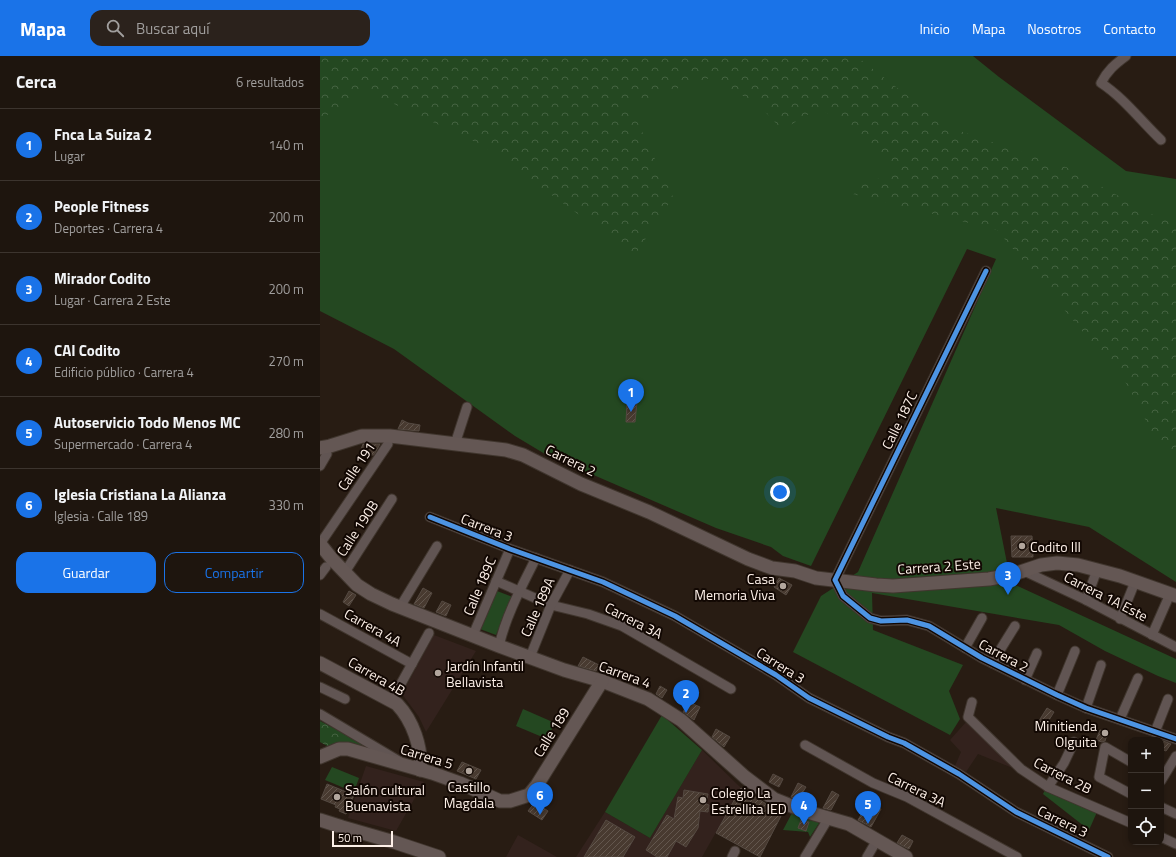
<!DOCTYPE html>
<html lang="es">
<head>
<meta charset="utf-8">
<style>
  :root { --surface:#1e150e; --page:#2b221c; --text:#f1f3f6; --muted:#a19f9e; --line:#3c342e; --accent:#1a73e8 }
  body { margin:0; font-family:"Titillium Web",sans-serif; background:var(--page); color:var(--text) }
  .controls { position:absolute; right:12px; bottom:12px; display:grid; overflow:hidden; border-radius:8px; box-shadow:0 2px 6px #0003 }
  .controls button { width:36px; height:36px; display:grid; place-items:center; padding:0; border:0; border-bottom:1px solid var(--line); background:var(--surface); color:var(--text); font:20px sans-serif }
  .scale { position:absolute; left:12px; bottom:10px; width:61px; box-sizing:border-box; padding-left:4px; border:2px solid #fdf0e8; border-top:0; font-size:11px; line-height:14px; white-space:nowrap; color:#fdf0e8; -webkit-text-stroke:3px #120803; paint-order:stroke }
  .you { position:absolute; left:460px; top:436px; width:14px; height:14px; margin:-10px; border:3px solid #fff; border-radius:50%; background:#1a73e8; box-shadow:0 0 0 6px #1a73e833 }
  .badge { display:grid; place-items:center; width:26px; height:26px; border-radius:50%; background:var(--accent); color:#fff; font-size:13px; font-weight:700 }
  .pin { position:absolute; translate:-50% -33px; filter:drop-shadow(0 1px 2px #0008) }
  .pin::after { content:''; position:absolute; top:21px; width:14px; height:12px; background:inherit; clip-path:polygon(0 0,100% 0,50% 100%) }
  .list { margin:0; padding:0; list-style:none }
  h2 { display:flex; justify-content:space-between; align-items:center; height:52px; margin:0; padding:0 16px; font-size:17px }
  h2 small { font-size:13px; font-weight:400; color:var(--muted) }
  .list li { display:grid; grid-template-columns:26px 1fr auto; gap:12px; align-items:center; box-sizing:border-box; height:72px; padding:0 16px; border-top:1px solid var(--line) }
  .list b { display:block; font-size:15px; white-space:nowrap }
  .list p { margin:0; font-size:13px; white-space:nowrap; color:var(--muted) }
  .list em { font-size:13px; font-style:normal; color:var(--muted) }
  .actions { display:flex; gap:8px; padding:12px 16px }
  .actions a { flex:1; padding:9px 0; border:1px solid var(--accent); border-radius:12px; text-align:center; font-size:14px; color:var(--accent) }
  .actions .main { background:var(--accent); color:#fff }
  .icon { flex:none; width:22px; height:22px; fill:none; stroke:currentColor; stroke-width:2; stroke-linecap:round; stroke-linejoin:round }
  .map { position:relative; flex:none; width:856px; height:801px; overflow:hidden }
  header { display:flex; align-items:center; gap:24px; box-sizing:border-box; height:56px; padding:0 20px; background:var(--accent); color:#fff }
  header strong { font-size:19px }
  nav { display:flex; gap:22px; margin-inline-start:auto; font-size:14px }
  .search { width:280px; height:36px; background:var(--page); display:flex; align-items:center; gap:10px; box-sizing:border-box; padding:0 14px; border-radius:12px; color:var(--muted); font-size:15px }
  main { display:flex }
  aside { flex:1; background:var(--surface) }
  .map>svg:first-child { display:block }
  .education { fill:#33221d }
  .green { fill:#244821 }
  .forest { fill:url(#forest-crowns) }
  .building { fill:url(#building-hatch); stroke:#544941 }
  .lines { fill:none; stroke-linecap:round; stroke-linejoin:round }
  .street-casing { stroke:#40362e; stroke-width:11 }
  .secondary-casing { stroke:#40362e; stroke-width:15 }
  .street { stroke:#615553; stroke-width:9 }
  .secondary { stroke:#645754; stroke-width:13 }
  .cycleway-casing { stroke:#120803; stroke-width:8 }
  .cycleway { stroke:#4d94e3; stroke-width:5 }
  .poi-dot { fill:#b2a69d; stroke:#120803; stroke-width:1.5 }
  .labels { text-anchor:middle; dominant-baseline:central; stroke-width:4; stroke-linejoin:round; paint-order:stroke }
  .street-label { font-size:14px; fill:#fdf0e8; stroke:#120803 }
  .poi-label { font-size:14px; fill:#fdf0e8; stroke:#120803; text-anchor:start }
</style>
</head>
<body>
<header>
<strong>Mapa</strong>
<div class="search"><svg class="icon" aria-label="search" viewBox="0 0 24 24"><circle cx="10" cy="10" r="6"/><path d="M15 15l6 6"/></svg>Buscar aquí</div>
<nav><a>Inicio</a><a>Mapa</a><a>Nosotros</a><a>Contacto</a></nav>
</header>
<main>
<aside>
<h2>Cerca<small>6 resultados</small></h2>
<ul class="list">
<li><span class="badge">1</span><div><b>Fnca La Suiza 2</b><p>Lugar</p></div><em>140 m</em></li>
<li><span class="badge">2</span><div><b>People Fitness</b><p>Deportes · Carrera 4</p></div><em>200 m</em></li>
<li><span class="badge">3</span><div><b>Mirador Codito</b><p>Lugar · Carrera 2 Este</p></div><em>200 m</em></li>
<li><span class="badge">4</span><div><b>CAI Codito</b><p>Edificio público · Carrera 4</p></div><em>270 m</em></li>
<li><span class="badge">5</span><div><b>Autoservicio Todo Menos MC</b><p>Supermercado · Carrera 4</p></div><em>280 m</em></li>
<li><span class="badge">6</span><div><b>Iglesia Cristiana La Alianza</b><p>Iglesia · Calle 189</p></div><em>330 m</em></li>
</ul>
<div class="actions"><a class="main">Guardar</a><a>Compartir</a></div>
</aside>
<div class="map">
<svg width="856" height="801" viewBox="0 0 856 801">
  <defs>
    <pattern id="forest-crowns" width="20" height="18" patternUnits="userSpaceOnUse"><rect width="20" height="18" fill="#244821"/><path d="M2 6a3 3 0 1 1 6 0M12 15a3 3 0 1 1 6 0" fill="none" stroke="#456341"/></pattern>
    <pattern id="building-hatch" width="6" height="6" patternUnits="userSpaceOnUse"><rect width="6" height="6" fill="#483a30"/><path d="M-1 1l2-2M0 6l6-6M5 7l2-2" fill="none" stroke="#63574e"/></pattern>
  </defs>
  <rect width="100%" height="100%" fill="#281c13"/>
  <!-- education -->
  <g class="education">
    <path d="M114,579L156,595L106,676L99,661L82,638Z"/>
    <path d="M647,665L695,713L658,698L646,716L635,710L641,696L630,684Z"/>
    <path d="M382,694L421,732L382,801H256L285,756L330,782Z"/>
    <path d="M46,710L104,726L76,775L28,762Z"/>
    <path d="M198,779L237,801H186Z"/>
  </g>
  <!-- green -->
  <g class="green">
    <path d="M0,0H653L679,21L806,115L856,123V526L769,471L676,452L691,527L856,603V627L838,620L785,595L739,569L552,537L553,574L643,609L629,635L640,663L630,679L473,596L501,540L538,516L676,203L647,193L491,510L463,500L451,491L396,472L225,398L195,380L74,293L0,255Z"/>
    <path d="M177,535L193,541L176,579L160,573Z"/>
    <path d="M203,653L235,667L227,683L196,670Z"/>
    <path d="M342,659L382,694L330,782L285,756Z"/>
    <path d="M12,711L39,722L34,736L5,724Z"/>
    <path d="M725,734L777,756L769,774L723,738Z"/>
    <path d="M472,757L501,764L490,781L488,776L463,774Z"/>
  </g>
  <!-- forest -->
  <g class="forest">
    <path d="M0,0H536L628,71L746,111L837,161L856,163V399L837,386L806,327L677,174L525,136L575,116L544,80L499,52L462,74L438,48L390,22L309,48L353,141L315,199L162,89L44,34L0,64Z"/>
    <path d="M0,665L57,695L11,692L0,686Z"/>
  </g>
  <!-- building -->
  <g class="building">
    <path d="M307,346H317L315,366H306Z"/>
    <path d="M82,364L88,367L100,369L99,375L78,373Z"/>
    <path d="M43,388H60L54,399H39Z"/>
    <path d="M691,480H712L713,501H692Z"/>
    <path d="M459,522L472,529L466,539L454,531Z"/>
    <path d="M103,532L112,537L104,552L94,548Z"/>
    <path d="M29,535L36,539L29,550L23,546Z"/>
    <path d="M122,545L131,549L126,560L116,556Z"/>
    <path d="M263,601L279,609L276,615L258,610Z"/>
    <path d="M340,630L347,634L342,642L336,638Z"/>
    <path d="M374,634L379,636L373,648L380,651L374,664L363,656Z"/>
    <path d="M727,652L734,656L724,672L717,668Z"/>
    <path d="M396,673L410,681L404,691L392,681Z"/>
    <path d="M780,674L788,676L785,685L782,686L776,684Z"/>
    <path d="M841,684L851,688L846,695L841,693Z"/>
    <path d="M142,706L161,714L156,723L137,715Z"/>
    <path d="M453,718L463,723L459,731L449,726Z"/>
    <path d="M478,727L486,731L478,744L471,741Z"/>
    <path d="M7,728L34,739L26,758L19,755L20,753L15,751L16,749L1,743Z"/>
    <path d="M421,732L462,758L440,801L396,777Z"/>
    <path d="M364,734L388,738L386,748L389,749L388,756L380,755L378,772L366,791L356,785L347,801H337L326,794L347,759L354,763L358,741L363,742Z"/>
    <path d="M512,735L519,739L511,754L503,752Z"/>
    <path d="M215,746L228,755L222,764L208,755Z"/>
    <path d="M548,746L561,753L551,771L538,764Z"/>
    <path d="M286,764L315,781L303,801H264Z"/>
    <path d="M481,764L489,766L486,775L478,772Z"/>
    <path d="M582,779L593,785L589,793L577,787Z"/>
  </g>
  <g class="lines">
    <defs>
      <g id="street">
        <path d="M806,0C795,8 787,15 781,27C804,42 821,65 841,84"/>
        <path d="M666,215L515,524L523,540L550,562L561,565L587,564L609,570L662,602L737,639L766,652L856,683"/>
        <path d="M135,388L147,351"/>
        <path d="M0,410L7,398"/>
        <path d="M110,461L190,493L283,526L355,560L456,619L489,642L568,681L584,687L639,718L696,756L788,801"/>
        <path d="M0,488L68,388"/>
        <path d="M702,514L766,544L856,591"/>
        <path d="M25,516L72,443"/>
        <path d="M0,519L6,511"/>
        <path d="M176,525L231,549L268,558L302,570L411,633"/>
        <path d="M766,544L777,514"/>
        <path d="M80,551L117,490"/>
        <path d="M0,558L92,608"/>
        <path d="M800,563L815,526"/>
        <path d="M153,579L190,493"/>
        <path d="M832,579L850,538"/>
        <path d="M179,590C186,559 202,530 216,502"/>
        <path d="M645,592L662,562"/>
        <path d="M210,601L231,549L250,514"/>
        <path d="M672,607L695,570"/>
        <path d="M705,624L717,597"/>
        <path d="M0,631L25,643"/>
        <path d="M737,639L755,595"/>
        <path d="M72,644L109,577"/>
        <path d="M652,646L648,661L701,713L728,731L811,767"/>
        <path d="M766,652L781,609"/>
        <path d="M0,658L79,705"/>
        <path d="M800,663L818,622"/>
        <path d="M835,676L848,643"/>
        <path d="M485,689L553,727L587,741L697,801"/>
        <path d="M811,706L785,691L779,721L811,738"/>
        <path d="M841,725L856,700"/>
        <path d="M728,731L744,707L754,686"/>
        <path d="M841,751L856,758"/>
        <path d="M841,781L856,788"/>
        <path d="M412,801L415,795"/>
        <path d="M485,801L508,763"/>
        <path d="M547,801L557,784"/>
      </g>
      <g id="secondary">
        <path d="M0,392L10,390L42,380H70L186,394L203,399L261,428L329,456L428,503L452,512L475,515L496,522L556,529L573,530L669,523L691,519L721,509L737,507L758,509L800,520L856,540"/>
        <path d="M0,488L12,503L37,529L51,538L72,548L179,590L244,614L282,625L328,643L361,664L425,721L454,743L484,755L529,768L586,801"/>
        <path d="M0,607L77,648C93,665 102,691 100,714"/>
        <path d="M0,701L19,693H28L112,717L140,727L180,745H190L209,739L217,729L282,625"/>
        <path d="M0,764L22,771L74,786L119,801"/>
      </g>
    </defs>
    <!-- street casing -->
    <use href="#street" class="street-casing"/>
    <!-- secondary casing -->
    <use href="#secondary" class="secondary-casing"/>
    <!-- street -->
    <use href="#street" class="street"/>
    <!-- secondary -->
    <use href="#secondary" class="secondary"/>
    <defs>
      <g id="cycleway">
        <path d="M666,215L515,524L523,540L550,562L561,565L587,564L609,570L662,602L737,639L766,652L856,683"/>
        <path d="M110,461L190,493L283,526L355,560L456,619L489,642L568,681L584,687L639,718L696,756L788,801"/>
      </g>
    </defs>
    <!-- cycleway casing -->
    <use href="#cycleway" class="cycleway-casing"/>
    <!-- cycleway -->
    <use href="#cycleway" class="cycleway"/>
  </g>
  <!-- markers -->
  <g class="poi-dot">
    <circle cx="702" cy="490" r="4"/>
    <circle cx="463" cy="530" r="4"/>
    <circle cx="118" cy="617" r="4"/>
    <circle cx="785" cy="677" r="4"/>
    <circle cx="149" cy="715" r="4"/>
    <circle cx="17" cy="741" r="4"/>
    <circle cx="383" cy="744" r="4"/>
  </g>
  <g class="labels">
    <!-- street labels -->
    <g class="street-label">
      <text transform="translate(579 364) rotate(-64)">Calle 187C</text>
      <text transform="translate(251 404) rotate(26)">Carrera 2</text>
      <text transform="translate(36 410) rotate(-56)">Calle 191</text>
      <text transform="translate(167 471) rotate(21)">Carrera 3</text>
      <text transform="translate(37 472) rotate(-57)">Calle 190B</text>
      <text transform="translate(619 510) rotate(-4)">Carrera 2 Este</text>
      <text transform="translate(159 530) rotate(-67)">Calle 189C</text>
      <text transform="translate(786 540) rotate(27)">Carrera 1A Este</text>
      <text transform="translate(217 551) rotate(-66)">Calle 189A</text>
      <text transform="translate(314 564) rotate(27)">Carrera 3A</text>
      <text transform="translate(53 571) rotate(29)">Carrera 4A</text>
      <text transform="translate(684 599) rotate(28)">Carrera 2</text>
      <text transform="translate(461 609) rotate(32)">Carrera 3</text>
      <text transform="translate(305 618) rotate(20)">Carrera 4</text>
      <text transform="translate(57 620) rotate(30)">Carrera 4B</text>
      <text transform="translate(231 676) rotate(-58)">Calle 189</text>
      <text transform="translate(107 700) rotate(17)">Carrera 5</text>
      <text transform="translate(743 719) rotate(27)">Carrera 2B</text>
      <text transform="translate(597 733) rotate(26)">Carrera 3A</text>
      <text transform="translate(743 765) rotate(26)">Carrera 3</text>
    </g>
    <!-- poi labels -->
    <g class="poi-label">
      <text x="710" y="490">Codito III</text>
      <text x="455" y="522" text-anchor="end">Casa<tspan x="455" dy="16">Memoria Viva</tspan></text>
      <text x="126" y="609">Jardín Infantil<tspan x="126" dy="16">Bellavista</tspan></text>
      <text x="777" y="669" text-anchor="end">Minitienda<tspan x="777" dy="16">Olguita</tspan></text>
      <text x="149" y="730" text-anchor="middle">Castillo<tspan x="149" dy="16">Magdala</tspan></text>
      <text x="25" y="733">Salón cultural<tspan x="25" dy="16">Buenavista</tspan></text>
      <text x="391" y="736">Colegio La<tspan x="391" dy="16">Estrellita IED</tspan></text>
    </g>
  </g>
</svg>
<div class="controls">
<button>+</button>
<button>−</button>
<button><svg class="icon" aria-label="locate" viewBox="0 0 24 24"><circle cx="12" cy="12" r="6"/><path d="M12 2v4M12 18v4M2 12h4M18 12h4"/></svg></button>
</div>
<div class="scale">50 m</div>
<div class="you"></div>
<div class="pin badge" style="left:311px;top:356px">1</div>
<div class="pin badge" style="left:366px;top:657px">2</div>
<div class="pin badge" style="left:688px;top:539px">3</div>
<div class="pin badge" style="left:484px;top:769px">4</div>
<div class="pin badge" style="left:548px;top:768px">5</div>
<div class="pin badge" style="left:220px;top:759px">6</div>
</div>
</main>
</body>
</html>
